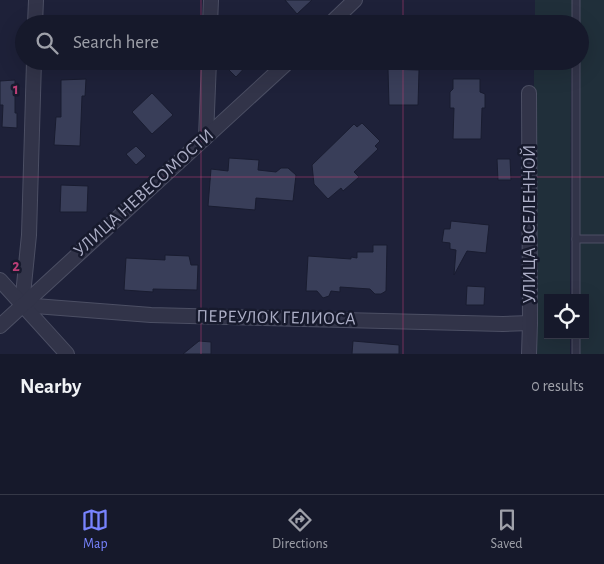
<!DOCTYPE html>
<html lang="en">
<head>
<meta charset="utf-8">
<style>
  :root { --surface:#16192b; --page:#1f2233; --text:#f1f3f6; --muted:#9ea0a9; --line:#353847; --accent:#7884ff }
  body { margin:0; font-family:"Alegreya Sans",sans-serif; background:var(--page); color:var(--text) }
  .controls { position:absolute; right:15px; bottom:15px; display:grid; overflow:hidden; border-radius:0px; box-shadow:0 5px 20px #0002 }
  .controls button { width:45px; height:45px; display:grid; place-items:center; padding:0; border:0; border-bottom:1px solid var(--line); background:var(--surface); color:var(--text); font:25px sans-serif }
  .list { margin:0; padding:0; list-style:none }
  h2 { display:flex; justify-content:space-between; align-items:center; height:65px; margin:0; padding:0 20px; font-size:21px }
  h2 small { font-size:16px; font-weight:400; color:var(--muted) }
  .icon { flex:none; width:28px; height:28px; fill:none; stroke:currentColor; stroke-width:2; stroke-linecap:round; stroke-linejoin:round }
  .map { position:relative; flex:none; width:604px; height:354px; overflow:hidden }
  .search { position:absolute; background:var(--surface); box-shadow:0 5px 20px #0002; left:15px; right:15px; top:15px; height:55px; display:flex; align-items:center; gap:12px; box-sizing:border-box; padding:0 18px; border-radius:28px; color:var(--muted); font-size:19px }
  .sheet { height:140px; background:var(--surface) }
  nav { display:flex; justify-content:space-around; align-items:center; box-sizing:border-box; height:70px; border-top:1px solid var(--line); background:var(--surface); font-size:14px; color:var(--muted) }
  nav a { display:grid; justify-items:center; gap:2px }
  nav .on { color:var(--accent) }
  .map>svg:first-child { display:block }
  .green { fill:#202f3a }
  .building { fill:#393e59; stroke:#191c30 }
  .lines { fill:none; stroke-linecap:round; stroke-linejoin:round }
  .service-casing { stroke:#4c4f64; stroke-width:9 }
  .minor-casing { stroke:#4c4f64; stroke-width:16 }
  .service { stroke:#323449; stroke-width:7 }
  .minor { stroke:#323449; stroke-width:14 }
  .grid { fill:none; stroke:#bc3e76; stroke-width:1; stroke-opacity:0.55 }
  .labels { text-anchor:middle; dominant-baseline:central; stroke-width:5; stroke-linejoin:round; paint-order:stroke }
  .street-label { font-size:18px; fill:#acaec6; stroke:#171a2d }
  .grid-label { font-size:16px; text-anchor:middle; font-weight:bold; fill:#bc3e76; stroke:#171a2d; stroke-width:5; stroke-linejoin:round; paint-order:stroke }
</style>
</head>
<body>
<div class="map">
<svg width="604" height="354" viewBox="0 0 604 354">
  <rect width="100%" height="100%" fill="#1e2139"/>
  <!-- green -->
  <g class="green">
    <rect x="535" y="0" width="37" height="24"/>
    <path d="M579,0H604V354H579V335H585V298H579Z"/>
    <path d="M534,61H571L570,298H548V335H570V354H533Z"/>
  </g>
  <!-- building -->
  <g class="building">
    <path d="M285,0H312L297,14Z"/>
    <path d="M220,61H251L236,77Z"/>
    <path d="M388,69L419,70L418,105H389Z"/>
    <path d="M86,79L85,96H82L80,146L54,145L56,117H61V80Z"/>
    <path d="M453,79H480V92L485,94V108H482L481,139H453L454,108H450V92L453,89Z"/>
    <path d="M15,80V113H17V128L2,127L3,105H0V81Z"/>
    <path d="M152,93L173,115L152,134L132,112Z"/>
    <path d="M362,123L380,141L375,146L378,149L354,172L359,177L343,191L341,188L328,199L314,184L312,165L354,124L357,127Z"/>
    <path d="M136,146L146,156L136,165L126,154Z"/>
    <path d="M229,158L259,160L258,170L276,172L281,168H288L296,175L293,201L256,198L255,210L208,206L211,169L228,171Z"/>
    <path d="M497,159H510L511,180H498Z"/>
    <path d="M61,185L88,186L87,212H60Z"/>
    <path d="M451,221L489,225L486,253L467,251L454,275L456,250L450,249V243L442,242L444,229H450Z"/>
    <path d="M373,245H387L386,291L381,294H375L370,289L340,287V292L331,291L329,296L323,298L317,291H306L308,256L351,259V257L357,258V252H373Z"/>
    <path d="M165,255L189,256L191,265H198L197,290L153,289V292L124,290L126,258L165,260Z"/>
    <path d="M467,286L485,287L484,305H466Z"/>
    <path d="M199,341L211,342V354H183Z"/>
    <path d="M353,341L399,345V354H352Z"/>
  </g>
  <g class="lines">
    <defs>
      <g id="service">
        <path d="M576,24V0"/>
        <path d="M576,239H604"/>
        <path d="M576,298V61"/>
        <path d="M576,335V354"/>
      </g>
      <g id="minor">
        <path d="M35,24L36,0"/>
        <path d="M210,24L211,0"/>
        <path d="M330,24L355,0"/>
        <path d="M34,61L29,235L22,305L151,315L503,324L530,323"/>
        <path d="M529,93L530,323L529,354"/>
        <path d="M206,137L209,61"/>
        <path d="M0,280L67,354"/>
        <path d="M0,326L289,61"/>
      </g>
    </defs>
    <!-- service casing -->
    <use href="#service" class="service-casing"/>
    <!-- minor casing -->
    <use href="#minor" class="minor-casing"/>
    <!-- service -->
    <use href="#service" class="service"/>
    <!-- minor -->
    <use href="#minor" class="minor"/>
  </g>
  <!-- grid -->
  <path class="grid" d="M201,0V24M403,0V24M201,61V354M403,61V354M0,177H604"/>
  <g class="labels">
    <!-- street labels -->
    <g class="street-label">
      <text transform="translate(144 193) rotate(-42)">УЛИЦА НЕВЕСОМОСТИ</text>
      <text transform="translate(530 224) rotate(-90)">УЛИЦА ВСЕЛЕННОЙ</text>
      <text transform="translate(276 318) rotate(1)">ПЕРЕУЛОК ГЕЛИОСА</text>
    </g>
  </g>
  <g class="grid-label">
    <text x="16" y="94">1</text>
    <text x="16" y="271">2</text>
  </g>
</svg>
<div class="controls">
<button><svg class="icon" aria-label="locate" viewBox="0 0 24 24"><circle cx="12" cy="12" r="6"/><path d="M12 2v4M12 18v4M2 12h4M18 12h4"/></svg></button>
</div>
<div class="search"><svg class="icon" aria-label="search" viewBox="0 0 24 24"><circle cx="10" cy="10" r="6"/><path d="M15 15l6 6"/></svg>Search here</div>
</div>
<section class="sheet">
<h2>Nearby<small>0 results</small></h2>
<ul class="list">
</ul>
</section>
<nav>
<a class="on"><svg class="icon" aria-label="map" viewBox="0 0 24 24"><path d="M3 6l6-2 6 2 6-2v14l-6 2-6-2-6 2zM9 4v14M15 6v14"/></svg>Map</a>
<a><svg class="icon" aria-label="directions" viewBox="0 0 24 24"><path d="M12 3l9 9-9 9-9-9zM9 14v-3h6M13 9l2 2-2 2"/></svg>Directions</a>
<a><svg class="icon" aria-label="saved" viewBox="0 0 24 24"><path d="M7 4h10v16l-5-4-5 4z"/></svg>Saved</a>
</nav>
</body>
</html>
